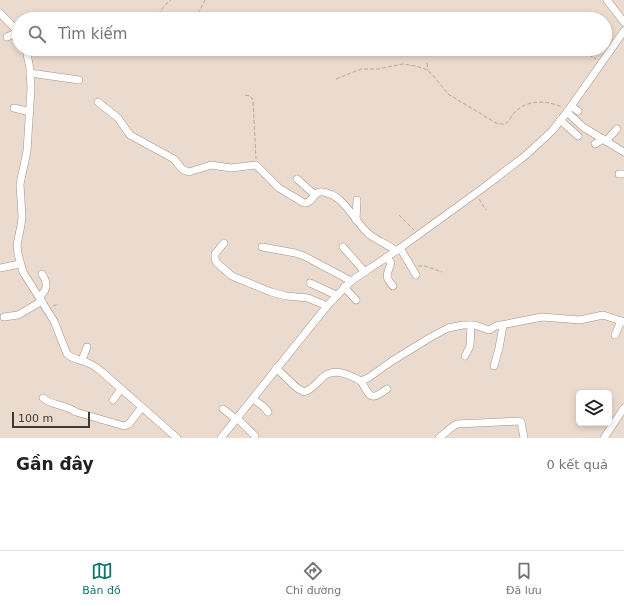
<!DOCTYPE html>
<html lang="vi">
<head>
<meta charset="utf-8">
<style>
  :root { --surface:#fff; --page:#f2f2f2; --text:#202124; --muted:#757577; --line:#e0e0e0; --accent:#0f766e }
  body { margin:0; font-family:"DejaVu Sans",sans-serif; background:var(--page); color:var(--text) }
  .controls { position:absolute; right:12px; bottom:12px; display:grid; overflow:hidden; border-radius:6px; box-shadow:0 2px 6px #0003 }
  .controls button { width:36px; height:36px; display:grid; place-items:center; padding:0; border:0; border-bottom:1px solid var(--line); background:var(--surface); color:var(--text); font:20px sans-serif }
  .scale { position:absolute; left:12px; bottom:10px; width:78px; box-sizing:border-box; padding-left:4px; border:2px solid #403a34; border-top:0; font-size:11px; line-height:14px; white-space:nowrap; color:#403a34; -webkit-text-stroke:3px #ebdbce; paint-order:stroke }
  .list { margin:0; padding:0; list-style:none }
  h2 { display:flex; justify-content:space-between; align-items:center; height:52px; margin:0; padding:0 16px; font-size:17px }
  h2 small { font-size:13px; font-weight:400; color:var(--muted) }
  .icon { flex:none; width:22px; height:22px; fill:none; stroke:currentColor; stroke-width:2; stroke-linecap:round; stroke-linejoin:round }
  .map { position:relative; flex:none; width:624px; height:438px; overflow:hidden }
  .search { position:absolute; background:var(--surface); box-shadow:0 2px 6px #0003; left:12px; right:12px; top:12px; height:44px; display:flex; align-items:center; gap:10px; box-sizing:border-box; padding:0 14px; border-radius:22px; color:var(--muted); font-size:15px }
  .sheet { height:112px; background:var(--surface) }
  nav { display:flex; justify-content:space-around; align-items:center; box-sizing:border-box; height:56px; border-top:1px solid var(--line); background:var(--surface); font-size:11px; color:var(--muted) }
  nav a { display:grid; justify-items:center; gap:2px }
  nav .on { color:var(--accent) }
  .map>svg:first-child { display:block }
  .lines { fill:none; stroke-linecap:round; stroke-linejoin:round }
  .minor-casing { stroke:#a29387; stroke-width:8 }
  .path { stroke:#b6a99e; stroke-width:1; stroke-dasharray:4 2; stroke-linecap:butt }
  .minor { stroke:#fff; stroke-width:7 }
</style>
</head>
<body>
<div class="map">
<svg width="624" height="438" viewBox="0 0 624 438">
  <rect width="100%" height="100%" fill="#ebdbce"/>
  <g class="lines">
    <defs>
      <g id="minor">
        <path d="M607,0L624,22"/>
        <path d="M0,13L19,33"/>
        <path d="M7,37L18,32"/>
        <path d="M26,49L30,69L31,88L27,151L20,184L22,217L21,225L17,245L18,254L23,272L54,321L67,354C74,360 80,359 88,363C94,365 98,369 102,372L177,438"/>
        <path d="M30,73L79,80"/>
        <path d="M98,102L118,118L130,135L174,159L182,169L186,171L189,172L211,165L231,168L256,165L279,188L304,203C313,204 313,190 323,192C345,195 354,222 370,235C378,241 387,244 396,251"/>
        <path d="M571,106L578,111"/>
        <path d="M14,108L30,112"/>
        <path d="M567,112L583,127L624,152"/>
        <path d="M560,120L578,136"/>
        <path d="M606,141L617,129"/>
        <path d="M595,144L603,139"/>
        <path d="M619,174H624"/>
        <path d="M297,179L315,195"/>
        <path d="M356,220L357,200"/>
        <path d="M224,243L215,254V259L217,263L232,276L271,292L286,296L308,298L327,306"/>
        <path d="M262,247L295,253L304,256L351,281"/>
        <path d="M343,247L365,272"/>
        <path d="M400,248L416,275"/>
        <path d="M387,257L391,263C387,275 384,276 393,286"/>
        <path d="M0,268L20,264"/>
        <path d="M310,283L336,295"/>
        <path d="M344,287L356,300"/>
        <path d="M39,297C48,290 48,283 42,274"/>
        <path d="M4,317L18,315L42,301"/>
        <path d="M615,335L621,321"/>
        <path d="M465,356L470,346L471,325"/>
        <path d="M82,360L87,347"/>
        <path d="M494,366L499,348L503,326"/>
        <path d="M276,368L297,388L304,392C311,390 315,385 320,380C332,366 347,374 361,381L368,378L392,361L431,337L448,328L463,325H475L489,330L496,326L542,317L580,320L603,315L624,322"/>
        <path d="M361,381C371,398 370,401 387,389"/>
        <path d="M43,398C53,406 64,404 76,412L124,426L129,424L142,407"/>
        <path d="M253,399L264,407L268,412"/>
        <path d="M113,400L121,389"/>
        <path d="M223,409L236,419"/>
        <path d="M237,418L255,436"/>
        <path d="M221,438L327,306L351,281L396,251L483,188L526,155L552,131L567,112L624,31"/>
        <path d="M439,438C445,434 450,427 457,424L519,421L521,422L524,438"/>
        <path d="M604,438L624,408"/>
      </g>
    </defs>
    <!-- minor casing -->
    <use href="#minor" class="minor-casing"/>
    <!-- path -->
    <g class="path">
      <path d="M154,19L166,4L171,0"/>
      <path d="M195,19L205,0"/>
      <path d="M589,55L596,59"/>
      <path d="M427,63L428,70"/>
      <path d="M336,79L361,69H378L403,64L416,66L425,69L432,74L448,94L496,123C499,123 503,125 505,124C508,123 511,117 513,114C526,99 546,100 562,107"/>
      <path d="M245,95L250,96L253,100L256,159"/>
      <path d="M479,199L486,210"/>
      <path d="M399,215L414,230"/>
      <path d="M418,266H425L442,272"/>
      <path d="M53,306L59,304"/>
    </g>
    <!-- minor -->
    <use href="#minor" class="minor"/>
  </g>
</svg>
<div class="controls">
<button><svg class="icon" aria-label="layers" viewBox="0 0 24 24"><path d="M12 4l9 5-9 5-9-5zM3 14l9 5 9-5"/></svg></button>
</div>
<div class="scale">100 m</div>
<div class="search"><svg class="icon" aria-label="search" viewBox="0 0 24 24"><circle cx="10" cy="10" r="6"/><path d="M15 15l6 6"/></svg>Tìm kiếm</div>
</div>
<section class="sheet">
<h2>Gần đây<small>0 kết quả</small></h2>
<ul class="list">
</ul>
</section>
<nav>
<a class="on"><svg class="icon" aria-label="map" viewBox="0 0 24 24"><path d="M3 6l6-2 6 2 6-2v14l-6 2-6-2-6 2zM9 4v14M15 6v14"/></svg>Bản đồ</a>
<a><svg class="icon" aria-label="directions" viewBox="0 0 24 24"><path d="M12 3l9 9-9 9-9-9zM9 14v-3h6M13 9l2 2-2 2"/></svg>Chỉ đường</a>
<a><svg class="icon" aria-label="saved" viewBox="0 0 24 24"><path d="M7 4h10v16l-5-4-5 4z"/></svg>Đã lưu</a>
</nav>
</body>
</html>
